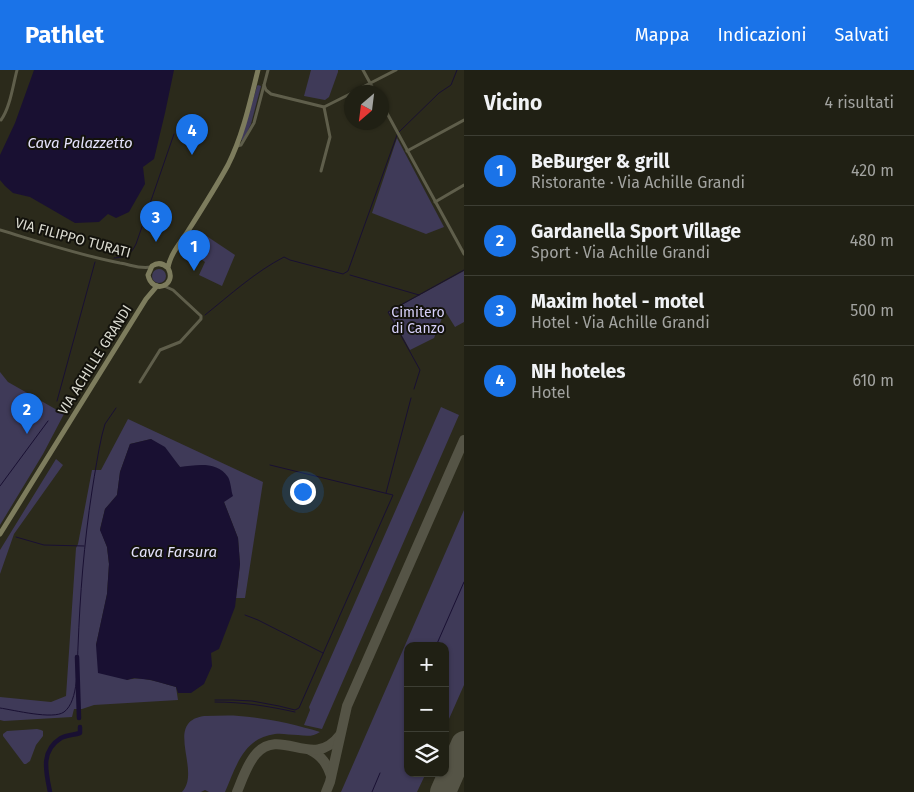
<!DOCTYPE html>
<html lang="it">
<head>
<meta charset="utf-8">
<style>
  :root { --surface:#202014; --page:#2d2d22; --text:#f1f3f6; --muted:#a2a3a0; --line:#3d3e34; --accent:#1a73e8 }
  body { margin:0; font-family:"Fira Sans",sans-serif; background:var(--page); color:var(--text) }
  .controls { position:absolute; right:15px; bottom:15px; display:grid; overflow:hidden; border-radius:10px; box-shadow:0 1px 4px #0004 }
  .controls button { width:45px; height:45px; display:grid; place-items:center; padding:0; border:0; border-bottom:1px solid var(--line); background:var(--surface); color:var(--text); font:25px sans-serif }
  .compass { position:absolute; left:344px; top:15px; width:45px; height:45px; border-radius:50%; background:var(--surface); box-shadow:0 1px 4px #0004; rotate:208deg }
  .you { position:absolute; left:302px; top:421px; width:18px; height:18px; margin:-12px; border:4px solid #fff; border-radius:50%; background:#1a73e8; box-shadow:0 0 0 8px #1a73e833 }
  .badge { display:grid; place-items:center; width:32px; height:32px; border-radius:50%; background:var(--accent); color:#fff; font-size:16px; font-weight:700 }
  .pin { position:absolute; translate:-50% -41px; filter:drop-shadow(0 1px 2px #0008) }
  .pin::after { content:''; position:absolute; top:26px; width:18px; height:15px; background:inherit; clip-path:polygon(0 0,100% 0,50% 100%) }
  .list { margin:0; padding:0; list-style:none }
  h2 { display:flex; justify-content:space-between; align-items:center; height:65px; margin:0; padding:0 20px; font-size:21px }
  h2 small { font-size:16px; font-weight:400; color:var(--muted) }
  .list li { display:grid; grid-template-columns:32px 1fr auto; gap:15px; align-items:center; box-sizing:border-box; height:70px; padding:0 20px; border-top:1px solid var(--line) }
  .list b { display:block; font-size:19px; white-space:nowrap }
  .list p { margin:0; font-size:16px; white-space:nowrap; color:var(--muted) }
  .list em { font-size:16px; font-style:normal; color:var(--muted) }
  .icon { flex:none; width:28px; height:28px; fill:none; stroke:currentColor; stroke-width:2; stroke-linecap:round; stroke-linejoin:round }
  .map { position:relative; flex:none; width:464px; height:722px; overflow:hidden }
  header { display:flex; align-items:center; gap:30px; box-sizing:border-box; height:70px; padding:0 25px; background:var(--accent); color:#fff }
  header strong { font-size:24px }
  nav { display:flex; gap:28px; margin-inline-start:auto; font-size:18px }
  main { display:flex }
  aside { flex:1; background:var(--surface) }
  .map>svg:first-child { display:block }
  .green { fill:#3f3a58 }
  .water { fill:#191032 }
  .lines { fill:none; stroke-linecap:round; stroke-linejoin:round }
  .stream { stroke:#191032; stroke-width:1 }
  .canal { stroke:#191032; stroke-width:4.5 }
  .taxiway { stroke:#555446; stroke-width:10 }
  .runway { stroke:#555446; stroke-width:26 }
  .street { stroke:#5f5e4b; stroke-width:3 }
  .secondary { stroke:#7d7c5d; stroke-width:5 }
  .labels { text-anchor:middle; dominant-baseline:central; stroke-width:4; stroke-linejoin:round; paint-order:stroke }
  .street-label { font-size:14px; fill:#dadad0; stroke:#13120c }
  .park-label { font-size:14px; fill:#d6d0f9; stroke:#13120c }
  .water-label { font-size:15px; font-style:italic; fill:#e4e1fc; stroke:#13120c }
</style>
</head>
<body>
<header>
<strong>Pathlet</strong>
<nav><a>Mappa</a><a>Indicazioni</a><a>Salvati</a></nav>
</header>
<main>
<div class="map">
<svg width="464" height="722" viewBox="0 0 464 722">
  <rect width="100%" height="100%" fill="#2b2a1b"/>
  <!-- green -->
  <g class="green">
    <path d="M311,0H338V2L329,27L325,30L304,26Z"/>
    <path d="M258,15L261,16L251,54L243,71L241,70L257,16Z"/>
    <path d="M397,68L444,157L426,164L372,143Z"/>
    <path d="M202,163L235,185L222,216L199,205L205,192L191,181Z"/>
    <circle cx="159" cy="206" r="7"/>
    <path d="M464,201V252L455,257L445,241L434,268L410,280L389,242Z"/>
    <path d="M0,302L8,312L64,344L43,384L0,455Z"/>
    <path d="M441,337L459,345L322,659L304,655L310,640L309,637Z"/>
    <path d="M128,349L263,412L245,528H236L240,494L238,468L224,432L180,397L172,388L151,369L130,374L120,402L117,425L105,439L100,459L107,477L109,494L107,524L96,575L127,610C142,605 161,613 176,617L178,630L94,635L82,639H74L72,647L4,651L0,650V627L51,632L66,626L76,478L78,474L92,400H101Z"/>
    <path d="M56,389L63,395L14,464L0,504V480Z"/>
    <path d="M464,440V615L445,658V576H408V703H426L417,722H341Z"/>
    <path d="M204,646C216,646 228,645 239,646C266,648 294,654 320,662C313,667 306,666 298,665C290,665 282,663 275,664C243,668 236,697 225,722H209L205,720L201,722H182C202,701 163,652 204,646Z"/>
    <path d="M37,659L41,660L43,661V666L36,675L30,691L26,694H24L3,666V664L7,661Z"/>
  </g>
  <!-- water -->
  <g class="water">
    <path d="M34,0H174L165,43L154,89L143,97L145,114L129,142L116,148L108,144L99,152L75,153L30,127L13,123L5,116L0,110V85L15,53Z"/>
    <path d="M151,369L165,377L180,397C197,395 217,391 228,407C231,412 231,421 233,426L224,432L238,468L240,494L235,537L219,579L211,583L212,596L204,614L191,623H178L176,617L151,610L134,608L127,610L98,603L96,575L107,524L109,494L107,477L100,460L105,439L117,425L120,402L130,374Z"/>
  </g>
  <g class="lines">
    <!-- stream -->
    <g class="stream">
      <path d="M399,62L439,23L451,15L457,0"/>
      <path d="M114,188C126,187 130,186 136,174L174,64"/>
      <path d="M350,205L419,225"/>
      <path d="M205,245C230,225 255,202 284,187L290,190L343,204L348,201L397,65"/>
      <path d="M414,319L420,300L388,242L464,200"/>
      <path d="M57,331L95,192"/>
      <path d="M0,416L48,351"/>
      <path d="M386,423L411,328"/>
      <path d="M16,467L44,475L84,476"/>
      <path d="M245,545L258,550L323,583"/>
      <path d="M436,576L464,512"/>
      <path d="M215,630H233L252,631L279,636L295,640L299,638L393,425L270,395"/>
      <path d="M215,632C242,632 268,636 295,642"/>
      <path d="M0,638C14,640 53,650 64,642C79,631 77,594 78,577C80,525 84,473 92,421C95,402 98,383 102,365L105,354L116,338"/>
      <path d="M372,722L380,703"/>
    </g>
    <!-- canal -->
    <g class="canal">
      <path d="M77,587L79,648"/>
      <path d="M50,722C46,702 40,681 61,668C67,665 74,665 80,663V657"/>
    </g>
    <!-- taxiway -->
    <g class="taxiway">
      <path d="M310,680C322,686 327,694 331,706"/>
      <path d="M237,722C242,710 247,694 256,684C281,656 313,701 340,665"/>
      <path d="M326,722L330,712L347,636L464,370"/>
    </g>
    <!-- runway -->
    <path class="runway" d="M443,722L464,674"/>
    <!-- street -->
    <g class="street">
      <path d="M363,0L375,22"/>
      <path d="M264,15L266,20L271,24L324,37L352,23"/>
      <path d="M353,22L396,0"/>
      <path d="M382,34L464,184"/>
      <path d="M1,50C10,38 13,15 17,0"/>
      <path d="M237,76L241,75L254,53L268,0"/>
      <path d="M407,81L464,50"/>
      <path d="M321,101L330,67L324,37"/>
      <path d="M435,132L464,115"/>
      <path d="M0,160C40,172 79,185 120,193C132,195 139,199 151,197"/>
      <path d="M140,312L160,280L180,272L201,249V246L173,220L164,216"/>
    </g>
    <!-- secondary -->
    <g class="secondary">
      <path d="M168,198C163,193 158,192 152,196L148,205C152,225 178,216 168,198C170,184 181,172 188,161C202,139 216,117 228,95C243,65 250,32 258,0"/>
      <path d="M0,464L146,229L157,216"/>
    </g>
  </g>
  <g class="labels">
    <!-- street labels -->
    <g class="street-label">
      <text transform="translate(73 168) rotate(15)">VIA FILIPPO TURATI</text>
      <text transform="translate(95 290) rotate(-58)">VIA ACHILLE GRANDI</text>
    </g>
    <!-- park labels -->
    <g class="park-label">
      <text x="418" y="242">Cimitero<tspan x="418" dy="16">di Canzo</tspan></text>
    </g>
    <!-- water labels -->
    <g class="water-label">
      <text x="80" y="73">Cava Palazzetto</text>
      <text x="174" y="482">Cava Farsura</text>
    </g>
  </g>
</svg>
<div class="controls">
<button>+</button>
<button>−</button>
<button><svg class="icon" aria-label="layers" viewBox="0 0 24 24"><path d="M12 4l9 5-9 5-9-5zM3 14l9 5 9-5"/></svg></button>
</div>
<svg class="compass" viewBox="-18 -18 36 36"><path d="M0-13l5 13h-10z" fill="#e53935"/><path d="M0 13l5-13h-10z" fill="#a2a3a0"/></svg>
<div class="you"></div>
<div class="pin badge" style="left:194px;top:201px">1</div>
<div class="pin badge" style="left:27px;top:364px">2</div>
<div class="pin badge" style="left:156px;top:172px">3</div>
<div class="pin badge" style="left:192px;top:85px">4</div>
</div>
<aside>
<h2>Vicino<small>4 risultati</small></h2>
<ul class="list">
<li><span class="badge">1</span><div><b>BeBurger &amp; grill</b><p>Ristorante · Via Achille Grandi</p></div><em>420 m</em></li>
<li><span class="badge">2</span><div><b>Gardanella Sport Village</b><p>Sport · Via Achille Grandi</p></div><em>480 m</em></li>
<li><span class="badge">3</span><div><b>Maxim hotel - motel</b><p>Hotel · Via Achille Grandi</p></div><em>500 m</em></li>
<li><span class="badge">4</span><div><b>NH hoteles</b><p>Hotel</p></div><em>610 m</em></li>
</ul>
</aside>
</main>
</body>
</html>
